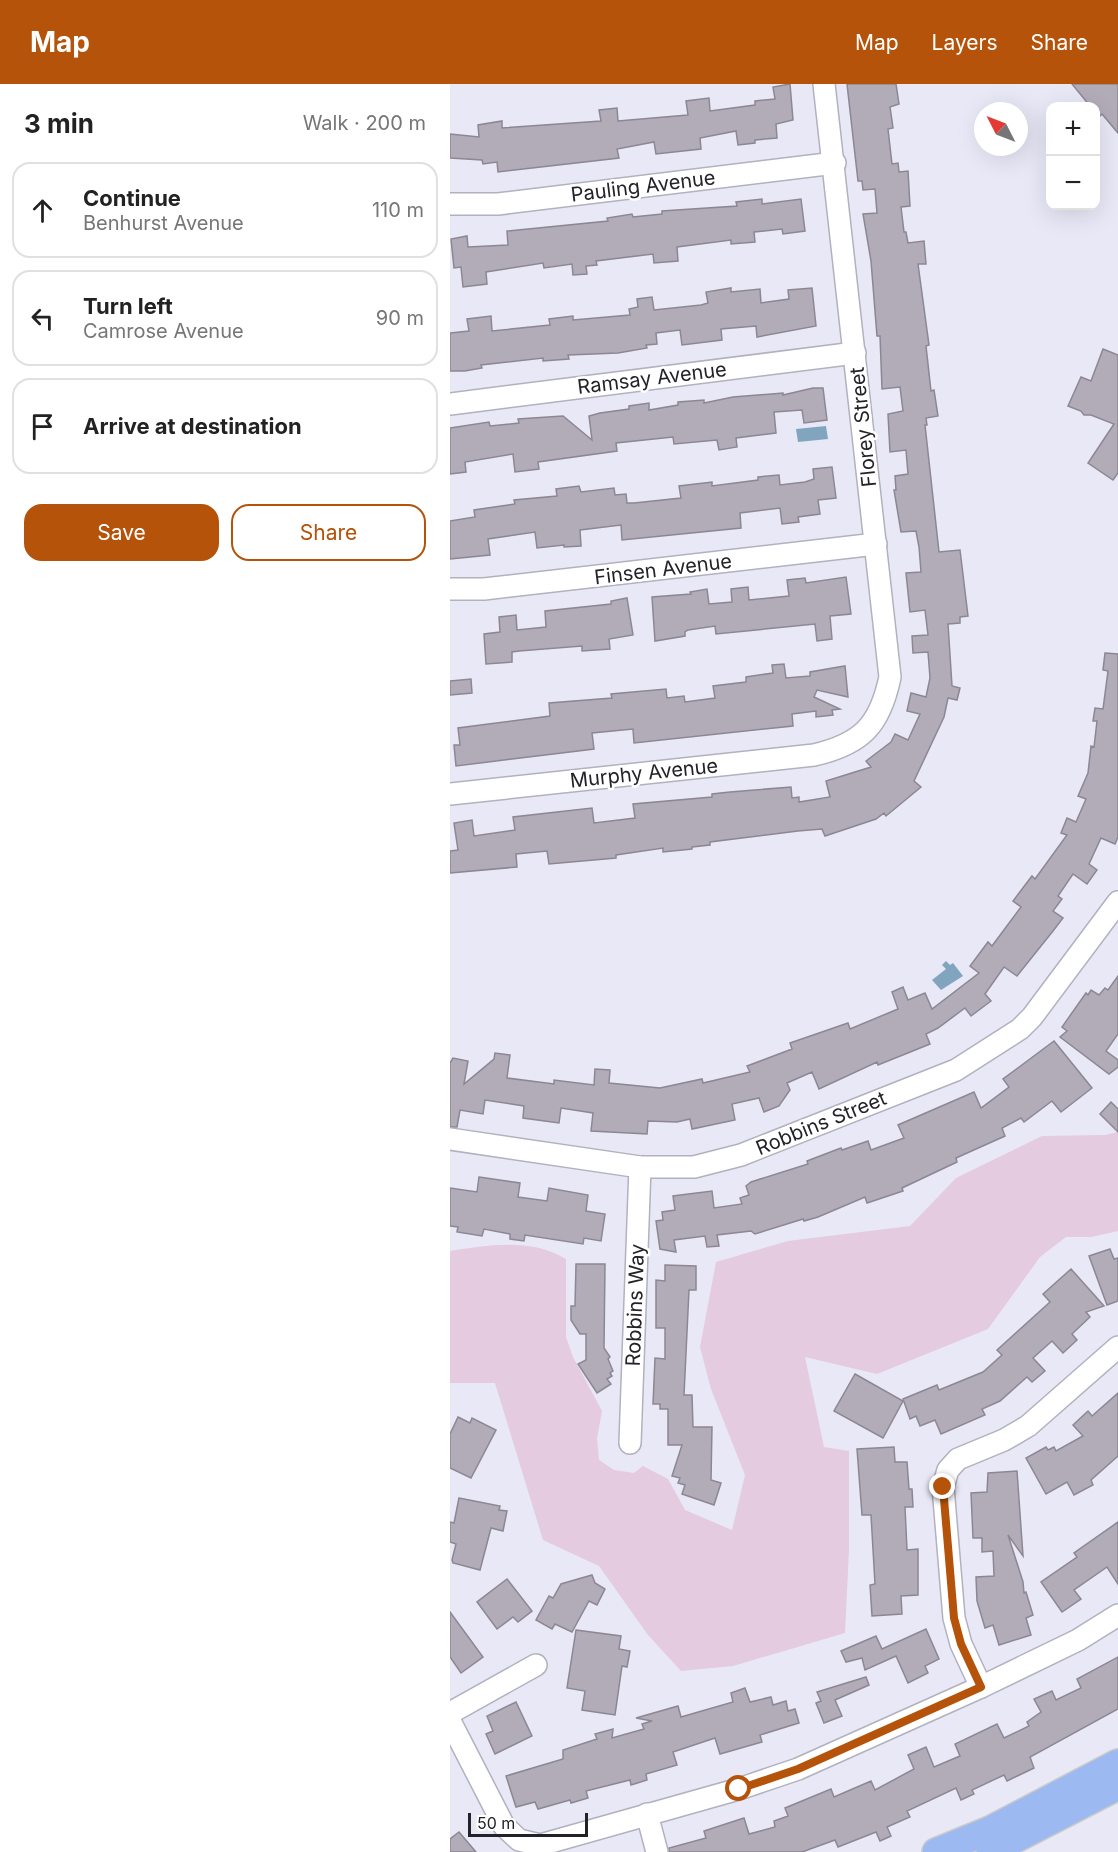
<!DOCTYPE html>
<html lang="en">
<head>
<meta charset="utf-8">
<style>
  :root { --surface:#fff; --page:#f6f6f6; --text:#222; --muted:#767676; --line:#e0e0e0; --accent:#b45309 }
  body { margin:0; font-family:Inter,sans-serif; background:var(--page); color:var(--text) }
  .controls { position:absolute; right:18px; top:18px; display:grid; overflow:hidden; border-radius:12px; box-shadow:0 6px 24px #0002 }
  .controls button { width:54px; height:54px; display:grid; place-items:center; padding:0; border:0; border-bottom:2px solid var(--line); background:var(--surface); color:var(--text); font:30px sans-serif }
  .compass { position:absolute; left:524px; top:18px; width:54px; height:54px; border-radius:50%; background:var(--surface); box-shadow:0 6px 24px #0002; rotate:312deg }
  .scale { position:absolute; left:18px; bottom:15px; width:120px; box-sizing:border-box; padding-left:6px; border:3px solid #222228; border-top:0; font-size:16px; line-height:21px; white-space:nowrap; color:#222228; -webkit-text-stroke:4px #fff; paint-order:stroke }
  .stop { position:absolute; width:18px; height:18px; margin:-14px; border:4px solid #b45309; border-radius:50%; background:#fff }
  .stop.end { background:#b45309; border-color:#fff; box-shadow:0 2px 6px #0008 }
  .list { margin:0; padding:0; list-style:none }
  h2 { display:flex; justify-content:space-between; align-items:center; height:78px; margin:0; padding:0 24px; font-size:26px }
  h2 small { font-size:20px; font-weight:400; color:var(--muted) }
  .list li { display:grid; grid-template-columns:39px 1fr auto; gap:18px; align-items:center; box-sizing:border-box; height:96px; margin:0 12px 12px; padding:0 12px; border:2px solid var(--line); border-radius:18px }
  .list b { display:block; font-size:22px; white-space:nowrap }
  .list p { margin:0; font-size:20px; white-space:nowrap; color:var(--muted) }
  .list em { font-size:20px; font-style:normal; color:var(--muted) }
  .actions { display:flex; gap:12px; padding:18px 24px }
  .actions a { flex:1; padding:14px 0; border:2px solid var(--accent); border-radius:18px; text-align:center; font-size:21px; color:var(--accent) }
  .actions .main { background:var(--accent); color:#fff }
  .icon { flex:none; width:33px; height:33px; fill:none; stroke:currentColor; stroke-width:2; stroke-linecap:round; stroke-linejoin:round }
  .map { position:relative; flex:none; width:668px; height:1768px; overflow:hidden }
  header { display:flex; align-items:center; gap:36px; box-sizing:border-box; height:84px; padding:0 30px; background:var(--accent); color:#fff }
  header strong { font-size:28px }
  nav { display:flex; gap:33px; margin-inline-start:auto; font-size:21px }
  main { display:flex }
  aside { flex:1; background:var(--surface) }
  .map>svg:first-child { display:block }
  .green { fill:#e4cbdf }
  .water { fill:#81a5bf }
  .building { fill:#b2abb8; stroke:#8d8793; stroke-width:1.5 }
  .lines { fill:none; stroke-linecap:round; stroke-linejoin:round }
  .minor-casing { stroke:#b1b1bf; stroke-width:24 }
  .major-casing { stroke:#cacacb; stroke-width:30 }
  .minor { stroke:#fff; stroke-width:21 }
  .major { stroke:#9db9f1; stroke-width:27 }
  .route { stroke:#b45309; stroke-width:8 }
  .labels { text-anchor:middle; dominant-baseline:central; stroke-width:5; stroke-linejoin:round; paint-order:stroke }
  .street-label { font-size:20px; fill:#222228; stroke:#fff }
</style>
</head>
<body>
<header>
<strong>Map</strong>
<nav><a>Map</a><a>Layers</a><a>Share</a></nav>
</header>
<main>
<aside>
<h2>3 min<small>Walk · 200 m</small></h2>
<ul class="list">
<li><svg class="icon" aria-label="ahead" viewBox="0 0 24 24"><path d="M12 20V5M6 11l6-6 6 6"/></svg><div><b>Continue</b><p>Benhurst Avenue</p></div><em>110 m</em></li>
<li><svg class="icon" aria-label="left" viewBox="0 0 24 24"><path d="M17 20v-9H6M10 6l-5 5 5 5"/></svg><div><b>Turn left</b><p>Camrose Avenue</p></div><em>90 m</em></li>
<li><svg class="icon" aria-label="arrive" viewBox="0 0 24 24"><path d="M6 21V4h12l-3 4 3 4H6"/></svg><div><b>Arrive at destination</b></div></li>
</ul>
<div class="actions"><a class="main">Save</a><a>Share</a></div>
</aside>
<div class="map">
<svg width="668" height="1768" viewBox="0 0 668 1768">
  <rect width="100%" height="100%" fill="#e8e8f7"/>
  <!-- green -->
  <path class="green" d="M668,1048V1147L641,1153H616L590,1173L538,1245L427,1290L355,1273L374,1363L399,1367V1465L395,1549L283,1582L231,1587L198,1551L149,1482L93,1456L45,1299H0V1167C39,1161 81,1154 116,1175V1253L123,1273L152,1327L147,1354L149,1376L164,1386L184,1389L193,1382L218,1395L235,1426L282,1446L295,1391L261,1305L250,1263L266,1178L338,1157L460,1142L506,1094L592,1052L655,1051Z"/>
  <!-- water -->
  <g class="water">
    <path d="M376,342L378,355L348,358L346,345Z"/>
    <path d="M496,877L500,881L503,879L513,892L491,906L482,896L496,885L492,881Z"/>
  </g>
  <!-- building -->
  <g class="building">
    <path d="M340,0L343,36L326,40L327,54L305,56V59L288,61L286,47L250,54L251,65L206,70L204,58L167,65L169,74L48,88L47,78L33,80L32,76L0,74V50L29,53L28,41L52,37V44L151,37L149,26L167,24L168,37L238,31L236,17L259,14L260,27L305,21V17L325,15L323,3Z"/>
    <path d="M397,0H446L449,20L440,23L443,44L438,45L442,80L448,79L449,88L458,87L460,122L451,123L454,148H456L458,159L474,157L476,180H468L479,261L476,262L481,307L484,306L488,332L476,334L477,341H475L489,468L510,466L518,532L510,533V539L498,540L502,602L510,604L507,616L498,614L494,633L464,697L471,703L436,732L434,729L426,735L375,752L372,745L348,747L260,758V761L242,763V765L213,768V764L166,771V774L99,780L97,767L66,770L67,783L0,789V767L8,766L4,739L22,736L24,752L65,746L63,733L142,724L144,739L185,734L183,720L262,713V710L280,708L341,703L342,714L349,713V718L380,713L376,697L421,683L416,677L441,658L445,650L458,656L470,630L457,627L461,609L476,613L480,594L478,568L463,569L462,552L478,551L475,526L460,528L456,489L471,488L469,463L466,447L451,448L444,406H446L445,392L458,390L456,366L440,368L438,330L453,327L450,303L432,305L430,252H427L421,177L413,130L427,129L425,105L413,106L412,97H408Z"/>
    <path d="M622,0H668V49L652,30L649,33L645,22H640Z"/>
    <path d="M312,115V120L351,115L355,147L333,150L332,145L304,148L305,158L281,160V156L227,163L228,177L204,179L203,170L146,177L147,181L136,182L137,190L123,191L122,180L94,184L93,179L36,188L37,200L13,203L11,183L4,184L1,155L17,152L18,163L58,161L57,147L158,137L157,134L182,130L183,133L212,130V127L287,122L286,118Z"/>
    <path d="M281,204V208L310,205L311,219L339,215L338,206L362,204L366,242L307,253L306,242L271,245L272,256L232,261L230,246L206,249L207,260L196,261L197,264L168,269L118,271L119,275L93,277V274L31,281L32,284L15,287H0V249L19,247L17,235L41,232L42,247L100,241L99,235L123,232V236L180,231L179,225L188,223L187,215L202,213L204,226L251,221L258,219L256,208Z"/>
    <path d="M653,265L668,271V389L663,396L638,379L664,340L641,331H634L631,327L618,322L631,293L641,297Z"/>
    <path d="M363,304H373L377,336L354,339L352,326L324,328L326,349L286,354L287,363L269,366L267,356L224,360L223,353L166,359L167,367L88,378L89,385L65,388L63,370L15,378L16,388L0,390V344L39,338L40,342L69,339L68,335L113,332L142,356L139,332L150,329L179,325V322L199,319V326L228,321V318L254,316V319L283,313L333,309V311Z"/>
    <path d="M382,383L386,414L368,416L370,430L348,433L349,438L332,440L330,424L290,429L291,444L172,456L171,441L130,446L131,462L114,463V461L87,464L85,448L38,455L40,471L0,475V437L25,433L24,426L65,420L64,416L107,412L106,405L129,402L131,408L164,404L165,411L176,410L177,419H184L231,414L229,402L262,398V402L308,396V393L329,391L330,401L355,398L364,395L363,385Z"/>
    <path d="M396,493L401,530L380,532L382,555L367,557L365,540L266,550L265,542L238,546L235,548V552L205,557L202,513L241,510L240,508L257,505L259,520L282,518L281,505L298,503L299,516L339,512L337,496L355,494L356,499Z"/>
    <path d="M177,514L183,551L159,555L160,565L132,567V562L69,567L62,568V578L36,580L34,550L50,548L49,533L66,531L67,546L96,543L95,527L161,520V517Z"/>
    <path d="M655,569L668,570V753L665,760L651,754L639,780L647,786L637,800L623,790L608,812L612,815L603,827L613,834L603,847L567,892L554,883L535,910L541,917L521,932L515,924L488,944L476,950L480,960L428,981L427,978L369,1005L362,988L337,999L340,1006L329,1022L314,1028L309,1014L282,1020L285,1036L242,1045L240,1035L227,1038L198,1037L197,1050L141,1047L143,1029L111,1024L109,1039L73,1034L74,1022L35,1016L33,1030L10,1026L7,1043H0V979L3,974L18,977L14,1000L44,975L45,969L60,971L57,994L104,1000V996L144,1001L145,985L160,986L159,999L210,1004L252,995L253,999L300,988L297,982L342,965L340,959L398,939L400,945L448,925L442,908L453,903L458,916L475,909L482,925L529,889L520,882L538,858L542,862L571,823L563,817L582,792L585,795L617,751L611,749L617,734L626,738L636,715L628,712L638,689L641,662L644,663L647,637H643L645,624L653,625L658,587L653,586Z"/>
    <path d="M334,580L336,594L360,592V588L395,582L398,613L367,606L364,613L390,625L382,626L383,631L366,633V627L342,630L343,642L184,659L183,645L142,649L144,665L6,682L4,661H10L8,644L100,632L99,619L162,614L161,610L216,605L217,614L234,612L235,618L265,614L263,602L296,598V593L323,589L322,581Z"/>
    <path d="M21,595L22,609L0,611V597Z"/>
    <path d="M668,892V950L656,967L668,976V983L659,990L610,953L617,947L612,943L636,909L638,911L641,906L649,911L655,904L658,906Z"/>
    <path d="M604,957L642,1004L611,1028L602,1017L574,1038L571,1034L552,1044L555,1052L506,1074L507,1078L452,1104L453,1107L417,1119L415,1113L368,1133L354,1137L353,1135L305,1150L301,1147L267,1151L269,1162L257,1163L255,1152L224,1156L226,1168L210,1165L206,1137L213,1136L212,1128L225,1126L223,1112L262,1107L264,1124L292,1120L290,1114L299,1111L296,1102L301,1098L358,1080L357,1077L391,1064L392,1066L418,1057L421,1066L454,1054L448,1041L524,1008L531,1024L559,1003L553,995Z"/>
    <path d="M661,1018L668,1025V1048L650,1030Z"/>
    <path d="M29,1093L70,1099L68,1113L97,1117L99,1104L138,1111L136,1127L155,1130L151,1157L134,1154L133,1160L75,1151L74,1157L60,1155V1150L34,1145L32,1152L7,1148L8,1143L0,1142V1104L27,1108Z"/>
    <path d="M660,1165L664,1175L668,1174V1217L657,1221L639,1172Z"/>
    <path d="M126,1180H155L154,1264L160,1273L158,1275L163,1287L160,1289L162,1292L157,1295L161,1300L147,1309L128,1280L136,1276V1250H130L121,1236V1222H125Z"/>
    <path d="M215,1181L246,1182V1206H239L234,1311H242L243,1343H262L261,1396L271,1399L264,1421L232,1410L235,1401L228,1399L230,1394L222,1392L232,1361H218V1325H210V1320H203L205,1274L215,1275V1244H206V1196L215,1197Z"/>
    <path d="M621,1185L654,1222L636,1228L640,1233L622,1250L627,1256L613,1269L602,1257L583,1274L595,1287L582,1298L577,1293L550,1317L532,1325L535,1331L491,1350L485,1336L470,1342L466,1332L460,1335L453,1315L487,1301L489,1306L533,1288L552,1271L547,1266L600,1218L593,1210Z"/>
    <path d="M405,1290L453,1317L433,1354L384,1327Z"/>
    <path d="M668,1309V1372L641,1396L643,1401L624,1411L617,1398L596,1410L576,1374L596,1363L598,1366L604,1363L606,1367L633,1352L623,1341L638,1327L642,1332Z"/>
    <path d="M8,1333L20,1339L22,1334L46,1346L21,1394L0,1384V1350Z"/>
    <path d="M444,1363L445,1378H457L459,1405H462L463,1423H455L457,1466L468,1465V1511L451,1512L452,1530L422,1532L420,1501L425,1500L421,1431H412L407,1365Z"/>
    <path d="M567,1387L573,1472L558,1451L573,1498L574,1509L576,1508L583,1531L576,1534L581,1551L549,1561L543,1541L535,1544L527,1517L526,1493L544,1492L543,1467L532,1468V1454H523L521,1409L537,1408L538,1389Z"/>
    <path d="M9,1414L50,1422L49,1426L57,1427L53,1447L41,1444L30,1486L3,1479L2,1476L6,1460L0,1458V1438L4,1439Z"/>
    <path d="M668,1438V1500L657,1483L624,1506L631,1515L612,1528L591,1498L627,1473L624,1469Z"/>
    <path d="M142,1491L145,1499L155,1505L147,1521L139,1517L122,1548L105,1540L102,1545L86,1536L99,1512L103,1514L111,1500Z"/>
    <path d="M57,1495L82,1527L68,1538L63,1533L47,1545L27,1518Z"/>
    <path d="M0,1528L33,1573L11,1589L0,1573Z"/>
    <path d="M476,1545L489,1575L475,1582L478,1589L458,1599L446,1572L415,1586L412,1574L396,1578L391,1567L426,1552L432,1565Z"/>
    <path d="M126,1546L171,1552L169,1565L180,1567L177,1583L172,1582L165,1631L132,1626L135,1607L117,1604Z"/>
    <path d="M668,1573V1625L580,1673L584,1684L557,1697L554,1691L522,1706L524,1710L511,1716L506,1704L457,1727L460,1733L437,1743L441,1752L430,1757L426,1748L388,1763L385,1756L352,1768H219V1764L256,1754L254,1747L294,1734L299,1750L325,1743L324,1737L338,1732L335,1724L381,1705L384,1713L421,1697L425,1706L464,1685L458,1671L476,1663L484,1683L510,1672L505,1660L547,1640L554,1654L579,1642L577,1638L591,1628L584,1615L602,1607L606,1616L631,1604L627,1595Z"/>
    <path d="M416,1593L419,1601L385,1616L392,1632L374,1639L366,1619L371,1617L367,1608Z"/>
    <path d="M295,1604L300,1618L321,1613L323,1621L336,1617L338,1627L345,1625L349,1639L310,1651L312,1658L270,1670L265,1654L223,1668L227,1681L196,1690L197,1696L181,1701L180,1696L136,1707L138,1714L121,1719L120,1716L88,1725L85,1718L66,1723L56,1692L113,1675V1666L147,1655L145,1650L163,1645L162,1654L194,1645L192,1640L202,1637L186,1634L228,1622L231,1633L283,1618L281,1609Z"/>
    <path d="M66,1618L82,1652L45,1670L36,1650L43,1647L37,1632Z"/>
    <path d="M9,1748L26,1768H0V1755Z"/>
  </g>
  <g class="lines">
    <defs>
      <g id="minor">
        <path d="M0,120H48L385,79"/>
        <path d="M0,320L405,269"/>
        <path d="M0,505H34L426,460"/>
        <path d="M0,710L364,671C412,660 430,641 440,593L374,0"/>
        <path d="M0,1055L190,1083H244L291,1071L506,986L570,945L582,933L668,818"/>
        <path d="M180,1359L190,1083"/>
        <path d="M531,1603L511,1560L504,1534L493,1403L498,1386L508,1375L554,1356L578,1342L668,1263"/>
        <path d="M0,1629L86,1581"/>
        <path d="M0,1637L54,1742L69,1756L90,1761L289,1705L348,1685L531,1603L628,1556L668,1531"/>
        <path d="M197,1730L207,1768"/>
      </g>
      <g id="major">
        <path d="M486,1768L540,1746L668,1679"/>
        <path d="M540,1768L668,1702"/>
      </g>
    </defs>
    <!-- minor casing -->
    <use href="#minor" class="minor-casing"/>
    <!-- major casing -->
    <use href="#major" class="major-casing"/>
    <!-- minor -->
    <use href="#minor" class="minor"/>
    <!-- major -->
    <use href="#major" class="major"/>
  </g>
  <g class="lines">
    <!-- route -->
    <path class="route" d="M289,1705L348,1685L531,1603L511,1560L504,1534L493,1403"/>
  </g>
  <g class="labels">
    <!-- street labels -->
    <g class="street-label">
      <text transform="translate(193 102) rotate(-7)">Pauling Avenue</text>
      <text transform="translate(202 294) rotate(-7)">Ramsay Avenue</text>
      <text transform="translate(413 343) rotate(-96)">Florey Street</text>
      <text transform="translate(213 485) rotate(-7)">Finsen Avenue</text>
      <text transform="translate(194 689) rotate(-6)">Murphy Avenue</text>
      <text transform="translate(371 1039) rotate(-22)">Robbins Street</text>
      <text transform="translate(185 1221) rotate(-88)">Robbins Way</text>
    </g>
  </g>
</svg>
<div class="controls">
<button>+</button>
<button>−</button>
</div>
<svg class="compass" viewBox="-18 -18 36 36"><path d="M0-13l5 13h-10z" fill="#e53935"/><path d="M0 13l5-13h-10z" fill="#767676"/></svg>
<div class="scale">50 m</div>
<div class="stop" style="left:289px;top:1705px"></div>
<div class="stop end" style="left:493px;top:1403px"></div>
</div>
</main>
</body>
</html>
